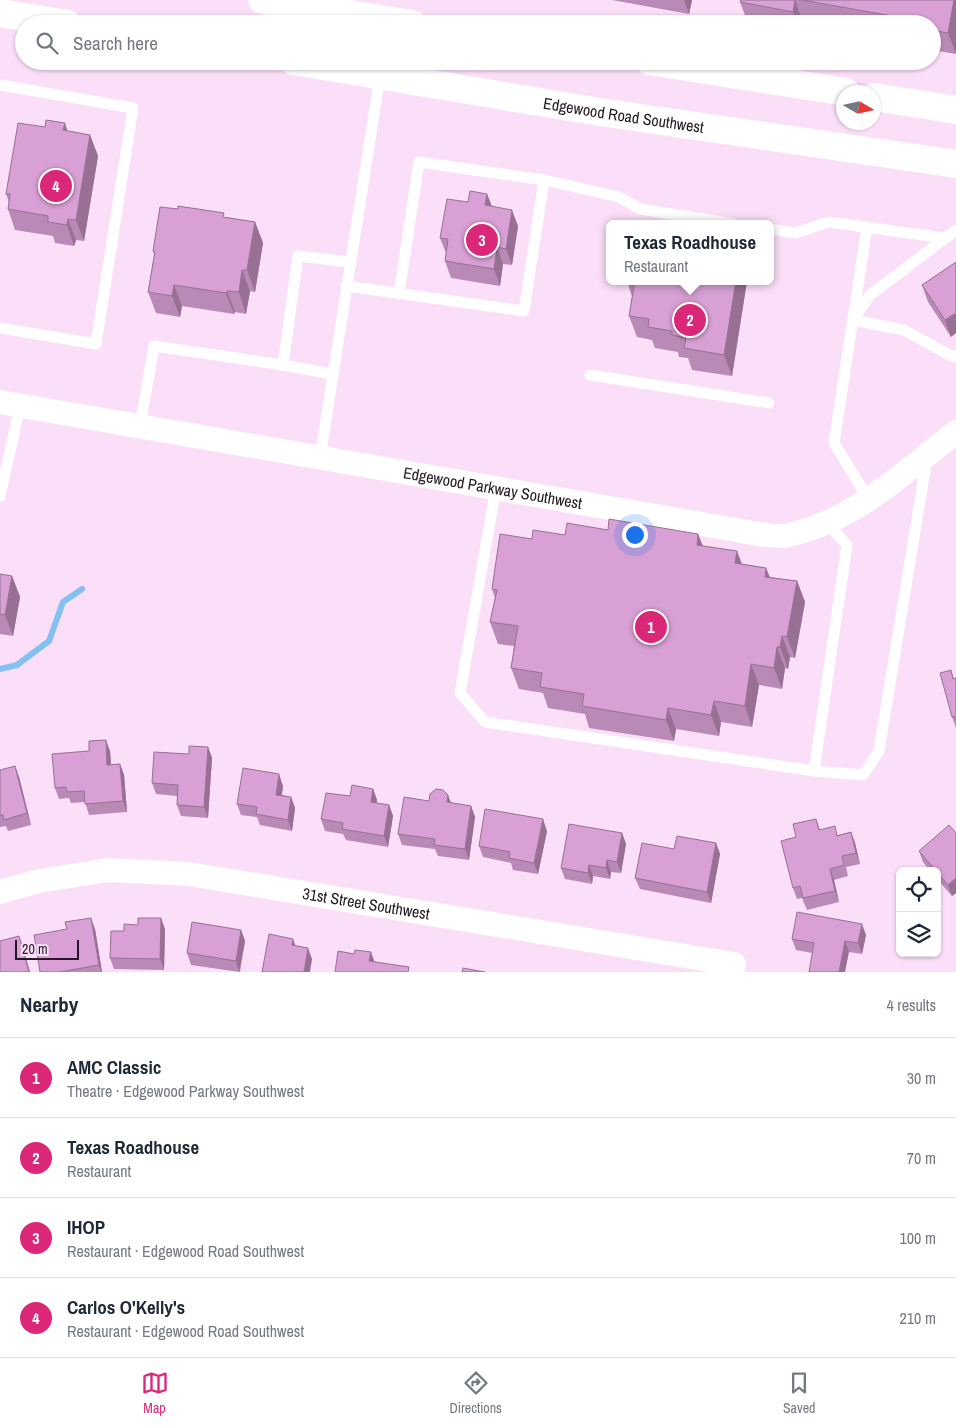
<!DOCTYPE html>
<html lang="en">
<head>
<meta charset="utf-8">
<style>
  :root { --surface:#fff; --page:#f6f6f7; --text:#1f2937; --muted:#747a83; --line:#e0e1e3; --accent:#db2777 }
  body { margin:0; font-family:"Archivo Narrow",sans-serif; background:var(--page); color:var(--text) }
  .controls { position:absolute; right:15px; bottom:15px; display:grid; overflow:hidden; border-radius:8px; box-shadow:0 1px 4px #0004 }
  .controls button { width:45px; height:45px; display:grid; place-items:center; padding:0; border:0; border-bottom:1px solid var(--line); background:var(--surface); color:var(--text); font:25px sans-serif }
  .compass { position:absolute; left:836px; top:85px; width:45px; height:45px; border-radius:50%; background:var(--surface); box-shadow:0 1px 4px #0004; rotate:99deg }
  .scale { position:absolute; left:15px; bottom:12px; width:64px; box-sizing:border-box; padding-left:5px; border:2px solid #231922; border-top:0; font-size:14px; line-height:18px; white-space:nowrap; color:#231922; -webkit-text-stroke:4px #fbdff8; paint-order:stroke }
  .you { position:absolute; left:634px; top:534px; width:18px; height:18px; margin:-12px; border:4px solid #fff; border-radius:50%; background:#1a73e8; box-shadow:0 0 0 8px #1a73e833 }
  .badge { display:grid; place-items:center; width:32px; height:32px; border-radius:50%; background:var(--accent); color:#fff; font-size:16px; font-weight:700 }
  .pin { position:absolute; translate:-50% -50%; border:2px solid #fff; box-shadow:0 1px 5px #0006 }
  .popup { position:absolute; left:606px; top:220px; width:168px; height:65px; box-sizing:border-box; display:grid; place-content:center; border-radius:8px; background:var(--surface); filter:drop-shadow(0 1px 4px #0005); font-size:16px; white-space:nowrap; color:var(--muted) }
  .popup b { font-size:19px; color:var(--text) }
  .popup::after { content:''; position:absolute; left:50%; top:100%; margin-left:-10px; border:10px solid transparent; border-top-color:var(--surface) }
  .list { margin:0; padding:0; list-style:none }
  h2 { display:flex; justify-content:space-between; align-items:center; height:65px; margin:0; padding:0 20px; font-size:21px }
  h2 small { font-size:16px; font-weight:400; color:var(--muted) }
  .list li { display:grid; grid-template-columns:32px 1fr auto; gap:15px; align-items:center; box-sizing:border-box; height:80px; padding:0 20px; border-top:1px solid var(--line) }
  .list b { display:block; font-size:19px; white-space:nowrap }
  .list p { margin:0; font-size:16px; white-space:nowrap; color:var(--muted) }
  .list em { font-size:16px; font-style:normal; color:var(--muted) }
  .icon { flex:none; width:28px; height:28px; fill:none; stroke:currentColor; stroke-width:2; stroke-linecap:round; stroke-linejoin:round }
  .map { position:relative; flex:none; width:956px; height:972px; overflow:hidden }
  .search { position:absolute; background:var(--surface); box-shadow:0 1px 4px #0004; left:15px; right:15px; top:15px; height:55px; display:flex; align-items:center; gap:12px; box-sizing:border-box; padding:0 18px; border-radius:28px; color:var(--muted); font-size:19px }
  .sheet { height:385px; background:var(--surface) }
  nav { display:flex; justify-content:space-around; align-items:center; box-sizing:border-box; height:70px; border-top:1px solid var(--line); background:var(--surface); font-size:14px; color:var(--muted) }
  nav a { display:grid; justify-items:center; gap:2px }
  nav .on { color:var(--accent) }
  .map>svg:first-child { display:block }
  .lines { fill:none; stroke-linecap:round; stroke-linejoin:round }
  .stream { stroke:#82c1f2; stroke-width:6 }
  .service { stroke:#fff; stroke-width:11 }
  .minor { stroke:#fff; stroke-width:24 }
  .primary { stroke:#fff; stroke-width:28 }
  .wall { fill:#ba8ab6 }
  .shaded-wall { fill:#977094 }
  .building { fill:#d8a0d4; stroke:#977094 }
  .labels { text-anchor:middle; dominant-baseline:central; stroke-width:4.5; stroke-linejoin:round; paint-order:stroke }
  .street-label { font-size:16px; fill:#231922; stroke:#fbdff8 }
</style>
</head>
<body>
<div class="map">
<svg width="956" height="972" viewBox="0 0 956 972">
  <rect width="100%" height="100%" fill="#fbdff8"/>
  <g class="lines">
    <!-- stream -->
    <path class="stream" d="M0,669L17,665L49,641L63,602L82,589"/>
    <!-- service -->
    <g class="service">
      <path d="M0,85L133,108L96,344L0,328"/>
      <path d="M544,180L619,197L640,209L734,224"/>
      <path d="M867,227L834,443L869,500"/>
      <path d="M770,229L795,233L829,222L944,238"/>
      <path d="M346,286L524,311L544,180L419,162L399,294"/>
      <path d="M855,317L870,295L956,230"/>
      <path d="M853,320L904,330L953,357L956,355"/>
      <path d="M332,374L283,365L298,256L350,262"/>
      <path d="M590,375L769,403"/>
      <path d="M140,426L154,346L283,365"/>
      <path d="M320,458L380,76"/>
      <path d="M496,488L460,693L485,722L814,771L847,545L827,523"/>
      <path d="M0,496L20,406"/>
      <path d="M814,771L863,775L879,751L927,458"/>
    </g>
    <!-- minor -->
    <g class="minor">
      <path id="s1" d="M0,402L742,531C753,533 774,537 784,536C852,523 903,473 956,432"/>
      <path id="s2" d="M0,892L39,881L108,870L189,874L734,964L732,972"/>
    </g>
    <!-- primary -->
    <g class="primary">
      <path d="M262,0L412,24"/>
      <path d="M0,13L67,24"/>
      <path id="s3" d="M293,61L600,112L956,164"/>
      <path d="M649,61L846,92"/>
      <path d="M874,97L956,110"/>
    </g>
  </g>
  <!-- wall -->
  <g class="wall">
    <path d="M612,0H692L689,14Z"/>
    <path d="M741,0H956V54L932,50V24H824L802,20V24H750L748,23L740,2Z"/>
    <path d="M67,131L90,135L98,156L84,241L76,240L74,246L55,243L53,236L15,230L8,209L9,202L6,194Z"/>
    <path d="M487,194L492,206L518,226L512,265L503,264L500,286L451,278L445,261L446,253L440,238L468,202Z"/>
    <path d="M225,217L255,222L263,243L255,292L250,291L246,314L235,312L234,314L182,306L180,317L156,313L148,292L154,255L153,251Z"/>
    <path d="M956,262L951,337L928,302L922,285Z"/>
    <path d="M627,281H747L732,376L692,370L688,358L679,357L678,352L655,348L652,340L637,337L629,316L632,297Z"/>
    <path d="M608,530L698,534L703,546L742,564L766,568L770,577L797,581L805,602L795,658L790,657L788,669L785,668L782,689L759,685L752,727L721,722L719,736L676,729L674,741L589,728L585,714L548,708L543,693L519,689L511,668L514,646L498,644L490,622L495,598L492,589L532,539Z"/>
    <path d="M0,574L12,576L20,597L13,636L0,634Z"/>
    <path d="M951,670L954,679L956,678V728L952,717Z"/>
    <path d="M208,747L212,758L208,818L181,816L177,805V796L156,794L152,783L189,754Z"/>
    <path d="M110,751L111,765L120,764L124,775L127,812L89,815L85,802L71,803L69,798L59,799L55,788Z"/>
    <path d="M15,766L19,777L31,825L8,831L6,826L0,827V770Z"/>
    <path d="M283,786L282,795L291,797L295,808L292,831L260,825L257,817L241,815L237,804Z"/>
    <path d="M373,789L377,800V803L389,805L393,816L388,847L346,840L343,834L325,831L321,819L350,796Z"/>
    <path d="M448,795L451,803L471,806L475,817L469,860L438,856L435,849L402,845L398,834L429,801Z"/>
    <path d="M816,819L820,830L838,835L851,832L855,843L860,864L846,867L848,876L834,880L839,902L807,910L802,898L797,899L793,888L796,837Z"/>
    <path d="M547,831L538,874L513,870L511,863L483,857L479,846Z"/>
    <path d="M622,833L626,844L621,873L611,872L610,879L593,876L592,884L565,879L561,868Z"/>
    <path d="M956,833V893L952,896L937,879V871H930L923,862L919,851Z"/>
    <path d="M716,843L720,854L711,903L640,889L635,878L674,849Z"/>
    <path d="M95,929L102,972H40Z"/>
    <path d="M165,929L164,970L114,969L110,958L124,931Z"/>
    <path d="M241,930L245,941L240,972L191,965L187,953Z"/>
    <path d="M866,935L862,954L849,952L812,953L796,950L792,939Z"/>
  </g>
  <!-- shaded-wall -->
  <g class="shaded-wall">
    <path d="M684,0H692L689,14Z"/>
    <path d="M795,0L802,20V24H797L793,12Z"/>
    <path d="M954,0H956V54L948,33Z"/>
    <path d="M65,123L72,145L63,130Z"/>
    <path d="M90,135L98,156L84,241L76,220Z"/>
    <path d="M487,194L493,210L485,205Z"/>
    <path d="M512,210L518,226L512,265L506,249Z"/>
    <path d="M68,219L76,240L74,246L67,225Z"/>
    <path d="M255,222L263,243L255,292L247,270Z"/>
    <path d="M497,247L503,264L500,286L494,269Z"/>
    <path d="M242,270L250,291L246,314L239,292Z"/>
    <path d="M736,281H747L732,376L724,355Z"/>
    <path d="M174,285L182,306L180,317L172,296Z"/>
    <path d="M227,291L235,312L234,314L226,293Z"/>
    <path d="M956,313V333L951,337L945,320Z"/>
    <path d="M698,534L706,555L697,545Z"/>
    <path d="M737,551L745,572L735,563Z"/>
    <path d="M766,568L774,589L765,577Z"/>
    <path d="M12,576L20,597L13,636L5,615Z"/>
    <path d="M797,581L805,602L795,658L787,637Z"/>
    <path d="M782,636L790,657L788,669L780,647Z"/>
    <path d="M777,647L785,668L782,689L774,668Z"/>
    <path d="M751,664L759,685L752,727L745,706Z"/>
    <path d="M714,701L721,722L719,736L711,715Z"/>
    <path d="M668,708L676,729L674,741L666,720Z"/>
    <path d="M106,740L110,751L112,776L107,765Z"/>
    <path d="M208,747L212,758L208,818L204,807Z"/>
    <path d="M120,764L124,775L127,812L123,801Z"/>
    <path d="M15,766L19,777L31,825L27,813Z"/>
    <path d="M279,774L283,786L280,806L276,795Z"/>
    <path d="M373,789L377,800L375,813L371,802Z"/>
    <path d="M448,795L452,806L447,802Z"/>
    <path d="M291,797L295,808L292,831L288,820Z"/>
    <path d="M389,805L393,816L388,847L384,836Z"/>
    <path d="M471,806L475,817L469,860L465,849Z"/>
    <path d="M543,819L547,831L538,874L534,863Z"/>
    <path d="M851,832L855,843L860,864L856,853Z"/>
    <path d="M622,833L626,844L621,873L617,862Z"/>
    <path d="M716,843L720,854L711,903L707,892Z"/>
    <path d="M607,860L611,872L610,879L606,868Z"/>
    <path d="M589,865L593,876L592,884L588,873Z"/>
    <path d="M830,869L834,880L839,902L835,891Z"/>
    <path d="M956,878V893L952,896L948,885Z"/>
    <path d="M91,918L95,929L102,972H101L99,965Z"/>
    <path d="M161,918L165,929L164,970L160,959Z"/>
    <path d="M862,924L866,935L862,954L858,943Z"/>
    <path d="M241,930L245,941L239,972L236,961Z"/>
    <path d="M19,936L23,947L30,972H29Z"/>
    <path d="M293,939L297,950L292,945Z"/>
    <path d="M845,941L849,952L845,972H839Z"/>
    <path d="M308,948L312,959L310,972H304Z"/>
    <path d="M371,952L375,963L369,961Z"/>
  </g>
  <!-- building -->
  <g class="building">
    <path d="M741,0H795L793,12L740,2Z"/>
    <path d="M802,0H954L948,33L932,30V24H897L898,17Z"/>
    <path d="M46,120L65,123L63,130L90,135L76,220L68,219L67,225L48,222V216L8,209L10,194H6L18,123L45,127Z"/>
    <path d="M470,191L487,194L485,205L512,210L506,249L497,247L494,269L445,261L448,239L440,238L447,199L468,202Z"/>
    <path d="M178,206L224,213L223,217L255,222L247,270H242L239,292L227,291L226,293L174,285L172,296L148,292L155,252L153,251L160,207L178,209Z"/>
    <path d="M956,262V313L945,320L922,285Z"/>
    <path d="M633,281H736L724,355L684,348L686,338L672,335V331L648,327L649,319L629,316L635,281Z"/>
    <path d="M609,519L698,534L697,545L737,551L735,563L766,568L765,577L797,581L787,637L782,636L780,647H777L774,668L751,664L745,706L714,701L711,715L668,708L666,720L582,706L584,694L540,687L542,673L511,668L518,626L490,622L497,590L492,589L500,534L532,539L533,530L565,535L567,523L608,530Z"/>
    <path d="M0,574L12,576L5,615L0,614Z"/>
    <path d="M951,670L953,679L956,678V716L952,717L940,673Z"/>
    <path d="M106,740L107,765L120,764L123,801L85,804L84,791L67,792L66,787L55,788L52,754L89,751V741Z"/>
    <path d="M189,746L208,747L204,807L177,805L178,785L152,783L154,752L189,754Z"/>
    <path d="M15,766L27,813L4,820L3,815H0V770Z"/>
    <path d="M243,768L279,774L276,795L291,797L288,820L256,814L257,807L237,804Z"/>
    <path d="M352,785L373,789L371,802L389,805L384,836L342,829L343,823L321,819L326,793L350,796Z"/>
    <path d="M436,789L443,790L448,795L447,802L471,806L465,849L434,845L435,839L398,834L404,797L429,801L430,794Z"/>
    <path d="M485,809L543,819L534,863L509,858L510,852L479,846Z"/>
    <path d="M816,819L819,830L835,826L837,836L851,832L856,853L842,856L844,865L830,869L835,891L803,898L800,886L793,888L781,841L796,837L793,824Z"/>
    <path d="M569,824L622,833L617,862L607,860L606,868L589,865L588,873L561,868Z"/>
    <path d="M949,825L956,833V878L948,885L937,872V871H936L919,851Z"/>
    <path d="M677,836L716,843L707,892L635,878L642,843L674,849Z"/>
    <path d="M797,912L862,924L858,943L845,941L839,972H809L814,943L792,939Z"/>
    <path d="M91,918L99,965L60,972H40L34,935L67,929L65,922Z"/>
    <path d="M138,918H161L160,959L110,958L111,931H124V924L138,925Z"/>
    <path d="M192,922L241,930L236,961L187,953Z"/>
    <path d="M269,934L293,939L292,945L308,948L304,972H262Z"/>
    <path d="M19,936L29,972H0V941Z"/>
    <path d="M355,950L371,952L369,961L409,967L408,972H335L338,951L354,954Z"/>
    <path d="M463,968L485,972H462Z"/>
  </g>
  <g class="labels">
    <!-- street labels -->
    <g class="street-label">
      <text stroke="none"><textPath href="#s3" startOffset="335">Edgewood Road Southwest</textPath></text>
      <text stroke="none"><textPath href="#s1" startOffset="500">Edgewood Parkway Southwest</textPath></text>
      <text stroke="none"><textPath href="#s2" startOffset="371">31st Street Southwest</textPath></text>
    </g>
  </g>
</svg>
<div class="controls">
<button><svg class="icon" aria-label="locate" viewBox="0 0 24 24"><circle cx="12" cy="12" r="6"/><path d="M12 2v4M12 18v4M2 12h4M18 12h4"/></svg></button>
<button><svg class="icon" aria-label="layers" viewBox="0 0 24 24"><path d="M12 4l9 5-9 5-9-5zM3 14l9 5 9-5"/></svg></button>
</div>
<svg class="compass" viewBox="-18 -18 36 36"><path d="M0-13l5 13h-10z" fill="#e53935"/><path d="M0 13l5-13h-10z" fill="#747a83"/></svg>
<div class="scale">20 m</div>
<div class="you"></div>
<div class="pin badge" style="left:651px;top:627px">1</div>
<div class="pin badge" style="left:690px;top:320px">2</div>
<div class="popup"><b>Texas Roadhouse</b>Restaurant</div>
<div class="pin badge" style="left:482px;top:240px">3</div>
<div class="pin badge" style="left:56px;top:186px">4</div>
<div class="search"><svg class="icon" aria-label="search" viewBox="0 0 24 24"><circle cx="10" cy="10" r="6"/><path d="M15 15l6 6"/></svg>Search here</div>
</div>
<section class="sheet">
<h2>Nearby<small>4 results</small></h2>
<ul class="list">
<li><span class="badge">1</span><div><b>AMC Classic</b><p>Theatre · Edgewood Parkway Southwest</p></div><em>30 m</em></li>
<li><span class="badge">2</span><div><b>Texas Roadhouse</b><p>Restaurant</p></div><em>70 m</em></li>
<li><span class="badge">3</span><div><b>IHOP</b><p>Restaurant · Edgewood Road Southwest</p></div><em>100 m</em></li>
<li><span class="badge">4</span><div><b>Carlos O'Kelly's</b><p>Restaurant · Edgewood Road Southwest</p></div><em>210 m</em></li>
</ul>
</section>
<nav>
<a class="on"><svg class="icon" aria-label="map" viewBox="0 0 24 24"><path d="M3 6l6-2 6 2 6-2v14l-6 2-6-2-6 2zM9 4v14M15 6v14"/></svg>Map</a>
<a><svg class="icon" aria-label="directions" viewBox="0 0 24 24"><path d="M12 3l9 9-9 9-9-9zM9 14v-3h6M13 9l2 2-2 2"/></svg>Directions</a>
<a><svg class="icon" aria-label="saved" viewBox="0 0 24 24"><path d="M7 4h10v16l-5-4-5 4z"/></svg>Saved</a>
</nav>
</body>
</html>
